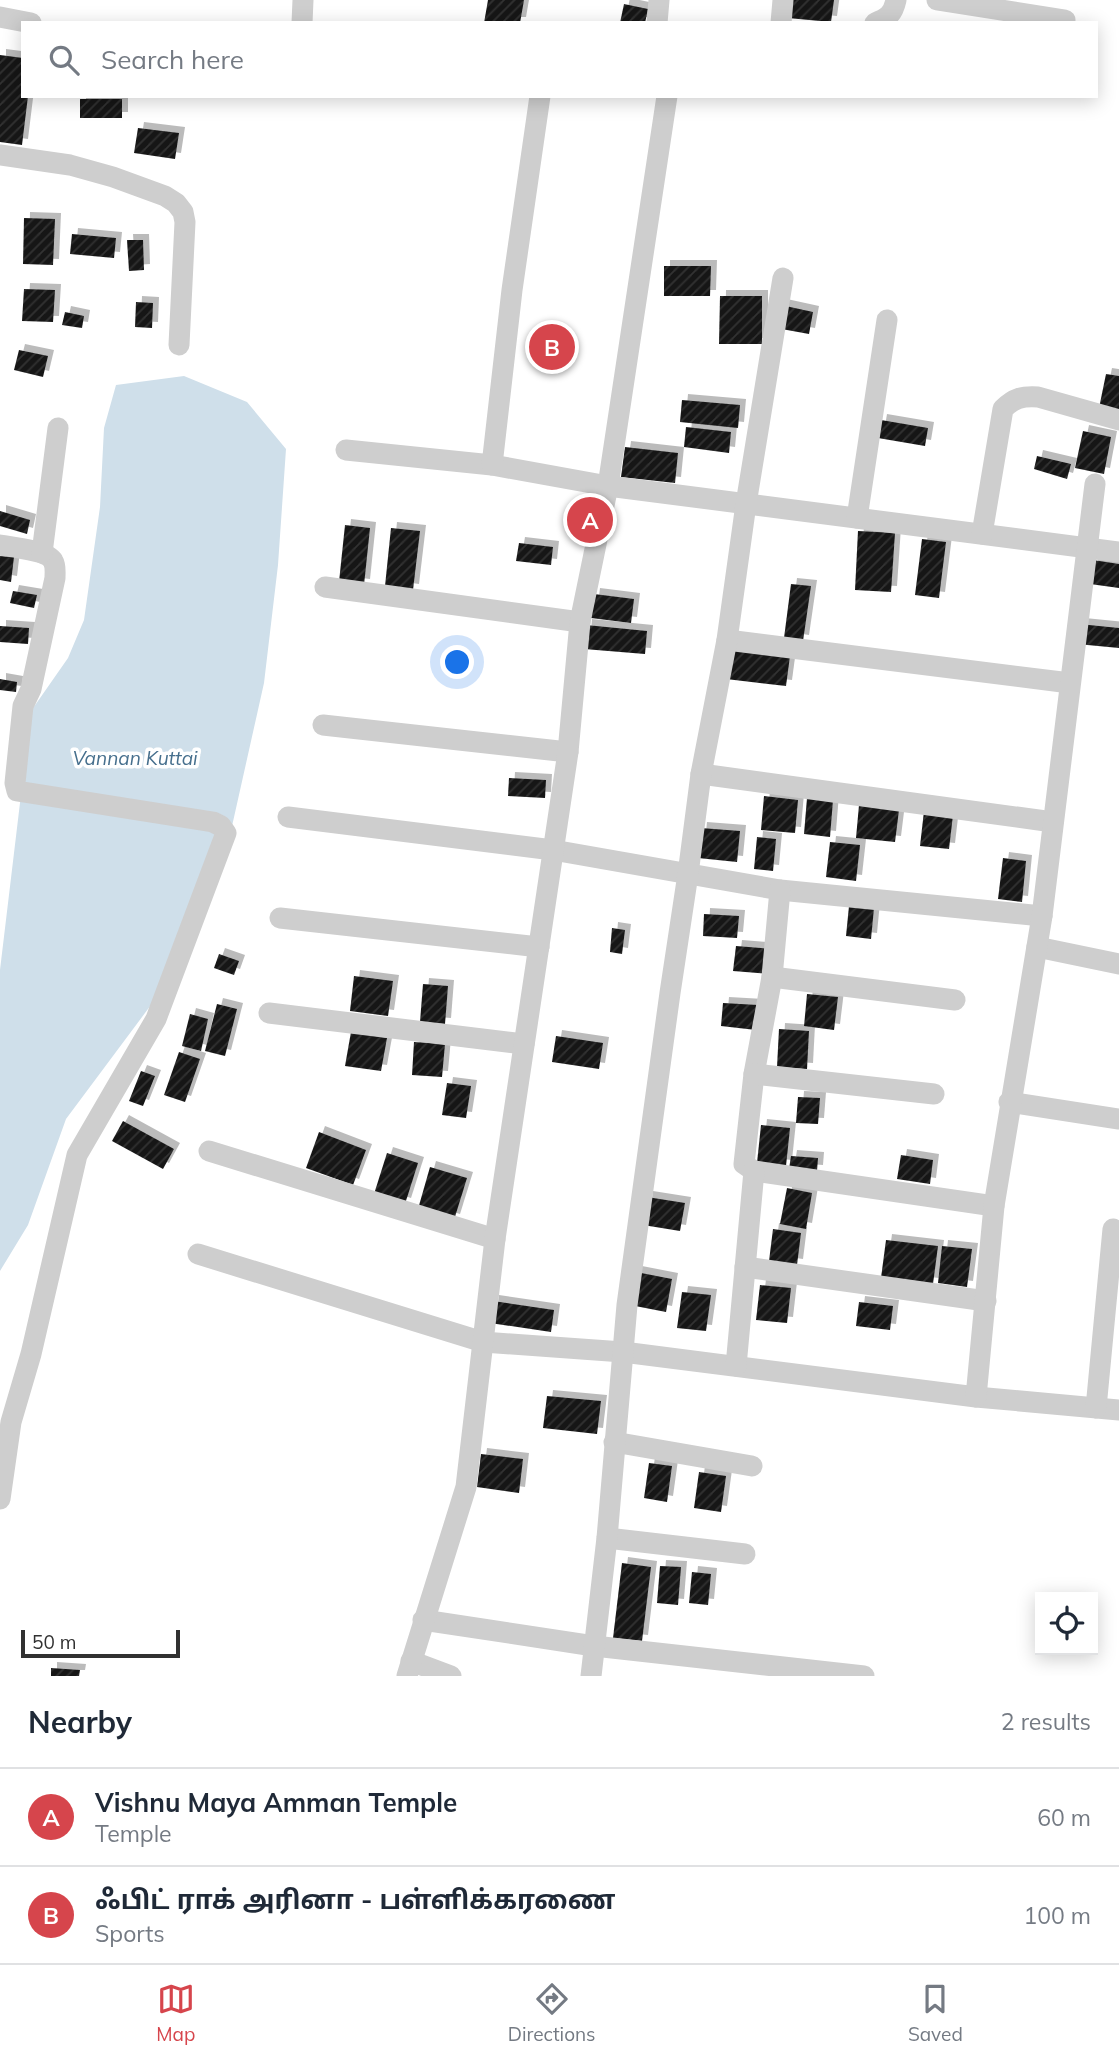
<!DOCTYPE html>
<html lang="en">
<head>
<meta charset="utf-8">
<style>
  :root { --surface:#fff; --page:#f2f2f3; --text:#1f2937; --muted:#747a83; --line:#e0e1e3; --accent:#d6454c }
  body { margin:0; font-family:Mulish,"Noto Sans Tamil",sans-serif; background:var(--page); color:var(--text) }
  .controls { position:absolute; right:21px; bottom:21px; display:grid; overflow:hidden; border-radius:0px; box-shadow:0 4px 18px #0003 }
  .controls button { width:63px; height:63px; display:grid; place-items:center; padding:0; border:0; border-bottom:2px solid var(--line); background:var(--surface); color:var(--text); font:35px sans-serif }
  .scale { position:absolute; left:21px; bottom:18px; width:159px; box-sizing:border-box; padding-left:7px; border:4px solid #313131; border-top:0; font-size:19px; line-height:24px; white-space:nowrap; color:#313131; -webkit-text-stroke:5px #fff; paint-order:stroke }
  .you { position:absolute; left:458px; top:663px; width:24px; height:24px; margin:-18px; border:5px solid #fff; border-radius:50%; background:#1a73e8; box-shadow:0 0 0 10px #1a73e833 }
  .badge { display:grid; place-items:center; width:46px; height:46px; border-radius:50%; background:var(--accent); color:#fff; font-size:23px; font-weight:700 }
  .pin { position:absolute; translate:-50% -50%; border:4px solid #fff; box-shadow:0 2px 7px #0006 }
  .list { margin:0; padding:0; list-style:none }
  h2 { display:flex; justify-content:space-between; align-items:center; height:91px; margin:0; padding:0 28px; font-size:30px }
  h2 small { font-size:23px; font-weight:400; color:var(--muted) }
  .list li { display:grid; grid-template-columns:46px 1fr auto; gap:21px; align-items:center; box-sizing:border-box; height:98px; padding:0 28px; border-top:2px solid var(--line) }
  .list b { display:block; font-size:26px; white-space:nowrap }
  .list p { margin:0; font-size:23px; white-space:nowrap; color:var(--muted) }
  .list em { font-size:23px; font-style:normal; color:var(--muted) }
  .icon { flex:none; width:38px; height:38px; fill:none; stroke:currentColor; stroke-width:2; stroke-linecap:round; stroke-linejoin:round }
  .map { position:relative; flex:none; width:1119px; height:1676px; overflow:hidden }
  .search { position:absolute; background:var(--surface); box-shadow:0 4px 18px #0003; left:21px; right:21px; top:21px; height:77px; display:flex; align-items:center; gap:18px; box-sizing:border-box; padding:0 24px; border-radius:0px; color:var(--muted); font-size:26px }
  .sheet { height:287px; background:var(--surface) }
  nav { display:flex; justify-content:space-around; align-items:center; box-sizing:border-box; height:98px; border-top:2px solid var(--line); background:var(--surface); font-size:19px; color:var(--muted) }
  nav a { display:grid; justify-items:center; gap:4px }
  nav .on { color:var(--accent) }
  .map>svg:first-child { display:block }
  .water { fill:#cfdfea }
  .building { fill:url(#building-hatch); filter:url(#shadow) }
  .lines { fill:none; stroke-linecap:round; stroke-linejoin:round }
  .minor { stroke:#cecece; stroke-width:21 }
  .labels { text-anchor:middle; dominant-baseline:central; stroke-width:7; stroke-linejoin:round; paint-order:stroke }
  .water-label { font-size:19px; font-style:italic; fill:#466f8d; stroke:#fff }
</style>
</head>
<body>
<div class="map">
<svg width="1119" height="1676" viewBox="0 0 1119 1676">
  <defs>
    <pattern id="building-hatch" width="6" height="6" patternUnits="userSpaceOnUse" patternTransform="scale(1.75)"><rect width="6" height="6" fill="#181818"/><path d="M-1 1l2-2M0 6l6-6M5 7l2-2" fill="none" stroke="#313131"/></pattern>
    <filter id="shadow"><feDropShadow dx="6" dy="-6" stdDeviation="0" flood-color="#0004"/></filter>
  </defs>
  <rect width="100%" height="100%" fill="#fff"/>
  <!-- water -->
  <path class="water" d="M184,376L247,402L286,449L278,565L264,683L226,853L186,958L66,1119L28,1225L0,1271V970L31,711L68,658L84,620L100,507L104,428L116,385Z"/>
  <!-- building -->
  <g class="building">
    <path d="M488,0H524L520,23H484Z"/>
    <path d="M790,0H834L831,22L788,18Z"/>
    <path d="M624,4L648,9L645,23H620Z"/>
    <path d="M0,55L23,58V96H28L22,145L0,142Z"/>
    <rect x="80" y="99" width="42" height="19"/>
    <path d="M138,128L179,133L175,159L134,153Z"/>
    <path d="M24,218L55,219L53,265L23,264Z"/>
    <path d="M72,234L116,238L114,258L70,254Z"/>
    <path d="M127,240H143L144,270L129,271Z"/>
    <path d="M664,266H711L710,296H664Z"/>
    <path d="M24,289L55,290L53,322L22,321Z"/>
    <path d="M720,296H762V344H719Z"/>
    <path d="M136,302L153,303L152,328L135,327Z"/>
    <path d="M781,305L813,312L809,334L776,328Z"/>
    <path d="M65,312L84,316L82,328L62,325Z"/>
    <path d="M19,350L48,356L43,377L14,370Z"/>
    <path d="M1106,374L1119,376V418L1098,413Z"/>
    <path d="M682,400L740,405L738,428L680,422Z"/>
    <path d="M881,420L928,428L925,446L878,438Z"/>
    <path d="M686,427L731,432L729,453L684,447Z"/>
    <path d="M1083,431L1111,437L1104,474L1075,468Z"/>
    <path d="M625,447L678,453L675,483L621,477Z"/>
    <path d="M1037,456L1071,464L1067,479L1034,469Z"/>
    <path d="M0,511L30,520L27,534L0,526Z"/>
    <path d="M345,525L370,528L364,585L339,582Z"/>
    <path d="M391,528L420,531L413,590L385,586Z"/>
    <path d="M858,531L895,533L891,592L855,590Z"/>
    <path d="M922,539L946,542L939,598L915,595Z"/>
    <path d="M519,543L553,547L551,565L516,561Z"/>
    <path d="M0,556L14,557L11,582L0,580Z"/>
    <path d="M1093,560L1119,564V588L1090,584Z"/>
    <path d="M791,584L811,586L803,641L784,638Z"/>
    <path d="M13,591L37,595L34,608L10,603Z"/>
    <path d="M594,594L634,599L631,623L591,618Z"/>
    <path d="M1079,624L1119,628V648L1077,644Z"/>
    <path d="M586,625L647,631L645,654L584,649Z"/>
    <path d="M0,626L29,628L28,644L0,642Z"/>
    <path d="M730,649L790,656L786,686L726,679Z"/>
    <path d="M0,679L17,682L16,692L0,690Z"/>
    <path d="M509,778L546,780L545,798L508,796Z"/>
    <path d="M764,796L798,800L795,833L761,830Z"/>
    <path d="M807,798L833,800L830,837L804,834Z"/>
    <path d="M859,805L899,810L895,842L856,838Z"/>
    <path d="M924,811L953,815L949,849L920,846Z"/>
    <path d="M701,828L740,831L737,862L698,858Z"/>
    <path d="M757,837L776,839L773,871L754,869Z"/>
    <path d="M830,842L860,845L856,881L826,877Z"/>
    <path d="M1003,858L1026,861L1022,902L998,899Z"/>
    <path d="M849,906L874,908L871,939L846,936Z"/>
    <path d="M704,914L739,916L737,938L703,936Z"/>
    <path d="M612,928L625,930L622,954L610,952Z"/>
    <path d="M736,946L772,949L770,974L733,971Z"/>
    <path d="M219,954L239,961L234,975L214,968Z"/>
    <path d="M354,976L393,981L388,1016L350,1011Z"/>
    <path d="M423,984L448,986L445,1024L420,1022Z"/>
    <path d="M807,994L838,997L834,1030L804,1026Z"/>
    <path d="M723,1003L758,1005L756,1030L721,1026Z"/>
    <path d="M217,1004L237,1009L225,1056L205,1051Z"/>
    <path d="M190,1014L208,1019L201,1051L182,1046Z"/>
    <path d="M779,1029L809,1031L807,1069L777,1067Z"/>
    <path d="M351,1032L387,1038L381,1071L345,1066Z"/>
    <path d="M556,1036L603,1043L599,1069L552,1062Z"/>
    <path d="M414,1042L445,1044L442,1077L412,1075Z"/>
    <path d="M179,1052L200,1059L185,1102L164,1095Z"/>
    <path d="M141,1071L155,1076L143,1106L129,1101Z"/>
    <path d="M447,1083L471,1086L466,1118L442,1115Z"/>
    <path d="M798,1097L820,1098L818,1124L796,1123Z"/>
    <path d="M123,1121L174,1149L163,1169L112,1141Z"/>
    <path d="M761,1125L790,1128L786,1166L757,1163Z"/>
    <path d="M319,1132L366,1150L353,1185L306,1168Z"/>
    <path d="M387,1153L418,1163L405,1204L374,1194Z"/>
    <path d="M901,1155L933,1160L930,1184L897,1179Z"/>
    <path d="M791,1156L818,1158L817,1171L789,1169Z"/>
    <path d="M430,1167L467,1178L454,1220L418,1209Z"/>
    <path d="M787,1188L812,1193L806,1229L780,1224Z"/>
    <path d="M647,1197L685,1203L680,1231L643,1225Z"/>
    <path d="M773,1229L801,1233L797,1265L769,1261Z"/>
    <path d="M886,1240L938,1246L933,1284L881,1278Z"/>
    <path d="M942,1246L972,1249L967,1287L938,1283Z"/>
    <path d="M636,1272L672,1279L666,1312L630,1305Z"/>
    <path d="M760,1285L791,1288L787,1323L756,1320Z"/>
    <path d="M682,1292L711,1295L706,1331L677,1328Z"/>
    <path d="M493,1301L554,1310L551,1332L490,1323Z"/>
    <path d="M859,1302L893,1306L890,1330L856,1326Z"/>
    <path d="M547,1396L601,1401L597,1434L543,1428Z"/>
    <path d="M481,1454L523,1459L519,1493L477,1487Z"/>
    <path d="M649,1463L672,1466L667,1502L644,1498Z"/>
    <path d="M699,1472L726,1476L721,1512L694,1508Z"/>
    <path d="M622,1563L651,1567L642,1641L613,1638Z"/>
    <path d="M660,1566L681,1567L678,1605L657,1603Z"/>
    <path d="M692,1572L711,1574L708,1605L689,1603Z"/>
    <path d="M51,1668L80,1670L79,1676H51Z"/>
  </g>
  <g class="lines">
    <!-- minor -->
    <g class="minor">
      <path d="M937,0L1065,20"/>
      <path d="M0,17L31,23"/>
      <path d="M302,23L303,0"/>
      <path d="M657,23L659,0"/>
      <path d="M781,23L783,0"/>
      <path d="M875,23C888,18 893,14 896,0"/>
      <path d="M0,155L70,165L113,177L165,196L176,203L183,212L185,222L179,345"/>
      <path d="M346,450L492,465L608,486L1119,552"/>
      <path d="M492,465L512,290L540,96"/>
      <path d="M857,518L887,320"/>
      <path d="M982,534L1003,409C1014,398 1022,396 1038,397L1119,420"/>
      <path d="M0,545C12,547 48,551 53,561C56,566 55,572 55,578L31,689L23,706L15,783L17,791L213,822L221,826L226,833L156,1019L77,1155L31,1354L11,1422L0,1499"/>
      <path d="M42,553L58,428"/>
      <path d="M325,587L580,622"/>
      <path d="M727,640L1070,683"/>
      <path d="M323,725L568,752"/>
      <path d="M701,774L1053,822"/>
      <path d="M288,817L553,850L780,890L1042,916"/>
      <path d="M780,890L772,977L754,1074L744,1164L754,1171L994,1206"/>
      <path d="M280,918L539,947"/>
      <path d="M1037,947L1119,964"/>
      <path d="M772,977L955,1000"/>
      <path d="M269,1013L524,1044"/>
      <path d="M754,1074L934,1094"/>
      <path d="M1009,1102L1119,1119"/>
      <path d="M209,1151L495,1239"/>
      <path d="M198,1254L483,1342L623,1352L976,1397L1119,1410"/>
      <path d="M745,1267L986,1301"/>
      <path d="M736,1366L754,1171"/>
      <path d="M976,1397L994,1206L1042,916L1095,484"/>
      <path d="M1096,1408L1113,1229"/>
      <path d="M614,1442L752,1466"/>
      <path d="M607,1538L745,1554"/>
      <path d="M423,1620L594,1646L864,1676"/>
      <path d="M411,1661L451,1676"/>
      <path d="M407,1676L466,1487L495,1239L568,752L580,622L608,486L667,96"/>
      <path d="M591,1676L607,1538L627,1305L670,993L688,874L701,774L727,640L746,504L783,278"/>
    </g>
  </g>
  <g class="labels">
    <!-- water labels -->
    <g class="water-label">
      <text x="135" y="758">Vannan Kuttai</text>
    </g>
  </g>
</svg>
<div class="controls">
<button><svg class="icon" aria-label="locate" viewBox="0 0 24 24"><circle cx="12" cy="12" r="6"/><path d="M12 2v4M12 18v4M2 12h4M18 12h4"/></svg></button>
</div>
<div class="scale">50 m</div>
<div class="you"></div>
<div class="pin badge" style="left:590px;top:520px">A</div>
<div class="pin badge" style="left:552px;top:347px">B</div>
<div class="search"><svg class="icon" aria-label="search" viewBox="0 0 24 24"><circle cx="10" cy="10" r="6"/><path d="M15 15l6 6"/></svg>Search here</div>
</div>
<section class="sheet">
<h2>Nearby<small>2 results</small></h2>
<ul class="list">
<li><span class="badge">A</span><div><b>Vishnu Maya Amman Temple</b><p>Temple</p></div><em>60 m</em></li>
<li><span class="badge">B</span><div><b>ஃபிட் ராக் அரினா - பள்ளிக்கரணை</b><p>Sports</p></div><em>100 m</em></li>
</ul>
</section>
<nav>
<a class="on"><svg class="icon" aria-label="map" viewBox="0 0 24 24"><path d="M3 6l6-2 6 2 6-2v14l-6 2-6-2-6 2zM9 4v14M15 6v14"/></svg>Map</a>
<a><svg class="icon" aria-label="directions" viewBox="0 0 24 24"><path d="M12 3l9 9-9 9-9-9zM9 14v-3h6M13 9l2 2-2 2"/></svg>Directions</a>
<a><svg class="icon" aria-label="saved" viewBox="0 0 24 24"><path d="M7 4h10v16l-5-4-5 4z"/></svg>Saved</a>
</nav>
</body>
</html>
